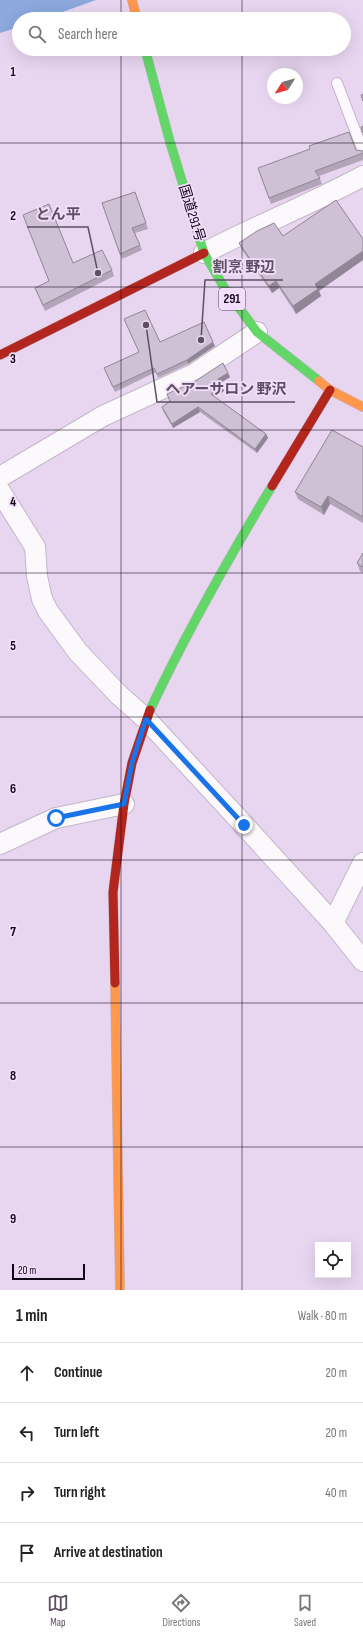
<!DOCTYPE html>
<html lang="en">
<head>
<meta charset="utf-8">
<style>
  :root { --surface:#fff; --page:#f6f6f6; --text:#222; --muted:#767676; --line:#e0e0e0; --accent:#5c4f62 }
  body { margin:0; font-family:"Sofia Sans Condensed","Noto Sans JP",sans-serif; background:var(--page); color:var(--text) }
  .controls { position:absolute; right:12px; bottom:12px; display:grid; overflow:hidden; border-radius:0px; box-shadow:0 4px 16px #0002 }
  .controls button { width:36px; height:36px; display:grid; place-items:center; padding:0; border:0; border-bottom:1px solid var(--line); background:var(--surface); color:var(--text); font:20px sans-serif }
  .compass { position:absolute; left:267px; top:68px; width:36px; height:36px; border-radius:50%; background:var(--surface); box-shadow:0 4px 16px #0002; rotate:233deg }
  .scale { position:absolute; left:12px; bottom:10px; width:73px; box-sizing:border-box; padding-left:4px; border:2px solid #110616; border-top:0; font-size:11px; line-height:14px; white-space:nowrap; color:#110616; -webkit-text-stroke:3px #f2defb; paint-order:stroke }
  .stop { position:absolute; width:12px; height:12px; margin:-9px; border:3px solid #1a73e8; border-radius:50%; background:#fff }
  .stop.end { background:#1a73e8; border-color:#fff; box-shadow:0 1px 4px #0008 }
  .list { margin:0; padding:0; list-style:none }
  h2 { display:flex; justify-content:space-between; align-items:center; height:52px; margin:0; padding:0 16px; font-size:17px }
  h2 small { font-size:13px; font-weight:400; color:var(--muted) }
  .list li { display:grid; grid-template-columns:26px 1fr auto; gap:12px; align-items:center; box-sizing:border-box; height:60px; padding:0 16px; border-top:1px solid var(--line) }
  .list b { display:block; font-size:15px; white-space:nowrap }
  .list em { font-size:13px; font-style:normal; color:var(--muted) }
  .icon { flex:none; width:22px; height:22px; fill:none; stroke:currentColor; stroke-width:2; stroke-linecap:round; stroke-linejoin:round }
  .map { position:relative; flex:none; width:363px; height:1290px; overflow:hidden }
  .search { position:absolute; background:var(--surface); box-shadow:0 4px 16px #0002; left:12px; right:12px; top:12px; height:44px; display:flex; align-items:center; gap:10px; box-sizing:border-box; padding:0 14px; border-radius:22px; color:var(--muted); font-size:15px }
  .sheet { height:292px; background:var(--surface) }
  nav { display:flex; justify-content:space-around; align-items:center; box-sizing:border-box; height:56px; border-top:1px solid var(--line); background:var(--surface); font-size:11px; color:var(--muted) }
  nav a { display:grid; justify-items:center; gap:2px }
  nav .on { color:var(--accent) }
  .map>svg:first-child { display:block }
  .water { fill:#8ca8dd }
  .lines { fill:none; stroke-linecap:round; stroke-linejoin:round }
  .lane-casing { stroke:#c4b6ca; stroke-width:12 }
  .street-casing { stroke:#c4b6ca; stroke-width:22 }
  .fast-casing { stroke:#c4b6ca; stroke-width:10 }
  .slow-casing { stroke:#c4b6ca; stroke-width:10 }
  .jam-casing { stroke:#c4b6ca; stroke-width:10 }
  .lane { stroke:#fcf9fd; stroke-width:10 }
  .street { stroke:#fcf9fd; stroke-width:20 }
  .fast { stroke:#63d668; stroke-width:9 }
  .slow { stroke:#ff974d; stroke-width:9 }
  .jam { stroke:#b3261e; stroke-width:9 }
  .wall { fill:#b1a5b7 }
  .shaded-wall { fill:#908695 }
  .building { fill:#cec0d5; stroke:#908695 }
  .route { stroke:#1a73e8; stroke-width:5 }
  .grid { fill:none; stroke:#110616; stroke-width:1; stroke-opacity:0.55 }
  .labels { text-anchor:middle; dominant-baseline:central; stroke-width:3.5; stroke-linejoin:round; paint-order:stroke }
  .shield { fill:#f2defb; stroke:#54475b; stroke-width:1 }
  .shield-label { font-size:13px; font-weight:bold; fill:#110616 }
  .street-label { font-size:14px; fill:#110616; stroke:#f2defb }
  .grid-label { font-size:13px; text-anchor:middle; font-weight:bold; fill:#110616; stroke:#f2defb; stroke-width:3.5; stroke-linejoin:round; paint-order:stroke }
  .leader { fill:none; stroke:#5c4f62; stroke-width:1.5 }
  .callout-dot { fill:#5c4f62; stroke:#f2defb; stroke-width:1.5 }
  .callout-label { font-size:15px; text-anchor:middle; font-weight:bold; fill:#5c4f62; stroke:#f2defb; stroke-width:3.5; stroke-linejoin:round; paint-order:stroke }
</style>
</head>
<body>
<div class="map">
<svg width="363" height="1290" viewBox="0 0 363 1290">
  <rect width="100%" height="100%" fill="#e8d6f0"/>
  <!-- water -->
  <path class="water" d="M0,0H96L43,19H19V27L0,33Z"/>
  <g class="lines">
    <defs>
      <path id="lane" d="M337,83L363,151"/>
      <g id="street">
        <path d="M204,253C256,226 311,204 363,176"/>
        <path d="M0,477L103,416L194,374L257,332"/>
        <path d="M0,491L35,547L37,576L42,599L48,611L78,652L119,695L146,719L244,825L333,923L363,961"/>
        <path d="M0,844L56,818L124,804"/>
        <path d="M333,923L363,863"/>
      </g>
      <g id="fast">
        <path d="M145,49L170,142L204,253L225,289L257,332L319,381"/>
        <path d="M150,710C186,633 228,559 272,486"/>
      </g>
      <g id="slow">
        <path d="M132,0L137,19"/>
        <path d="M319,381L330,390L363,407"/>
        <path d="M115,983L120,1290"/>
      </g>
      <g id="jam">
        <path d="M0,355L204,253"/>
        <path d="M272,486L330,390"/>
        <path d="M115,983L113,892L124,804L132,763L150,710"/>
      </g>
    </defs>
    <!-- lane casing -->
    <use href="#lane" class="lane-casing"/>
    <!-- street casing -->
    <use href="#street" class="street-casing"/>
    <!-- fast casing -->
    <use href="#fast" class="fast-casing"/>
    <!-- slow casing -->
    <use href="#slow" class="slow-casing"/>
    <!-- jam casing -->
    <use href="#jam" class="jam-casing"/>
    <!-- lane -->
    <use href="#lane" class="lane"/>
    <!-- street -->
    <use href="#street" class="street"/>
    <!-- fast -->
    <use href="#fast" class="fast"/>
    <!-- slow -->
    <use href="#slow" class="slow"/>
    <!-- jam -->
    <use href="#jam" class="jam"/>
  </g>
  <!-- wall -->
  <g class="wall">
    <path d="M363,151V160L319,176L322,184L271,204L258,168Z"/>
    <path d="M135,192L148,229L135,233L142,250L122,259L102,203Z"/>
    <path d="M239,243L319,291L321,296L296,314L279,288L272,293L242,250Z"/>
    <path d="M73,263L112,270L114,276L45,311L35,288L49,281Z"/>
    <path d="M124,319L160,342L215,346L188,364L158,378L156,372L115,392L104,368L139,352Z"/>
    <path d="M228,373L230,377L220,383L224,391L215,397L266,434L268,438L257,453L200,412L173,428L163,411L162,407L170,401L167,394L197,380Z"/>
    <path d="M363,447V523L330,504L324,515L298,499L295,492Z"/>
    <path d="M363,553V573L360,571L357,563Z"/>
  </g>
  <!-- shaded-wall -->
  <g class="shaded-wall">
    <path d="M363,251V260L319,291L321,296L296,314L293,306L315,284Z"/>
    <path d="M276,281L279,288L272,293L269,286Z"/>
    <path d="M213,342L215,346L188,364L187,360Z"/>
    <path d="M228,373L230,377L219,384L218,379Z"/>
    <path d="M222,387L224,391L213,398L211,394Z"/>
    <path d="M198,407L200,412L173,428L172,424Z"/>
    <path d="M266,434L268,438L257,453L255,449Z"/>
    <path d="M328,496L330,504L324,515L321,507Z"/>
  </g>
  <!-- building -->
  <g class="building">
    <path d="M363,94V101L361,95Z"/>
    <path d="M363,126V133L361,127Z"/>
    <path d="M349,132L356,150L363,151V153L315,171L320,178L269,198L258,168L310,149L309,146Z"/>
    <path d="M135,192L146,223L132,228L140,245L120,254L102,203Z"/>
    <path d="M336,200L363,239V251L315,284L318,289L293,306L276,281L269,286L239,243L257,231L274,223L283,236Z"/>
    <path d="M49,204L73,263L102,250L112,270L43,305L35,288L49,281L23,215Z"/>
    <path d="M145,310L160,342L204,322L213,342L187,360L157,374L154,368L113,387L104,368L139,352L124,319Z"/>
    <path d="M223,363L228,373L218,379L222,387L211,394L266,434L255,449L198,407L172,424L162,407L170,401L167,394L197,380Z"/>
    <path d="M332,430L363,447V517L328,496L321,507L295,492Z"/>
    <path d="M363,553V567L357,563Z"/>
  </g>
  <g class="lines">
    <!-- route -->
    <path class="route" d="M56,818L124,804L132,763L146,719L244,825"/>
  </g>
  <!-- grid -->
  <path class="grid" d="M121,0V19M242,0V19M121,49V1290M242,49V1290M0,143H363M0,287H363M0,430H363M0,573H363M0,717H363M0,860H363M0,1003H363M0,1147H363"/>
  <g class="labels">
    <!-- shield labels -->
    <rect class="shield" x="219" y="288" width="26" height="22" rx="3"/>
    <g class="shield-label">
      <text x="232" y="299">291</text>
    </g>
    <!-- street labels -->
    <g class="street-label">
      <text transform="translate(192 213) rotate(73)">国道291号</text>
    </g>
  </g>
  <g class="grid-label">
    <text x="13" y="76">1</text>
    <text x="13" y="220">2</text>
    <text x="13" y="363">3</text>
    <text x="13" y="506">4</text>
    <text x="13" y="650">5</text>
    <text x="13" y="793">6</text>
    <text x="13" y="936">7</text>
    <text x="13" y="1080">8</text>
    <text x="13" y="1223">9</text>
  </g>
  <!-- callouts -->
  <path class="leader" d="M98 273L88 227H27M201 340L205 280H283M146 325L157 402H295"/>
  <g class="callout-dot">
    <circle cx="98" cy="273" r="4"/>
    <circle cx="201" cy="340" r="4"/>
    <circle cx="146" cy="325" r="4"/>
  </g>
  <g class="callout-label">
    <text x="58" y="219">とん平</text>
    <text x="244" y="272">割烹 野辺</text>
    <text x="226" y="394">ヘアーサロン 野沢</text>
  </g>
</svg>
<div class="controls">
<button><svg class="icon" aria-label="locate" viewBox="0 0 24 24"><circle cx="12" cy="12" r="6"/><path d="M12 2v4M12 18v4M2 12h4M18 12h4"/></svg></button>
</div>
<svg class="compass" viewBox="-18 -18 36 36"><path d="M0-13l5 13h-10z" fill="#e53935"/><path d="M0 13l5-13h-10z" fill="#767676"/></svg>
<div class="scale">20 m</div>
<div class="stop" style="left:56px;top:818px"></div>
<div class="stop end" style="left:244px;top:825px"></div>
<div class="search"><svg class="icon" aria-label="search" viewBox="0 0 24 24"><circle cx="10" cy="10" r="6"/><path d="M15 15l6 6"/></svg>Search here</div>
</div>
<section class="sheet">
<h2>1 min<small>Walk · 80 m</small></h2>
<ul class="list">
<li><svg class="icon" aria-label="ahead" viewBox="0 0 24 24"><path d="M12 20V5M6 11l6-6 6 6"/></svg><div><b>Continue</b></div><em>20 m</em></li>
<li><svg class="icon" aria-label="left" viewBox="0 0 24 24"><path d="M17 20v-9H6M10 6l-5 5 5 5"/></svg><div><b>Turn left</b></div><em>20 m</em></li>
<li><svg class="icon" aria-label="right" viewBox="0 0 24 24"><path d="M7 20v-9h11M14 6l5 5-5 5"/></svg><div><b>Turn right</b></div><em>40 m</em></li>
<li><svg class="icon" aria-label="arrive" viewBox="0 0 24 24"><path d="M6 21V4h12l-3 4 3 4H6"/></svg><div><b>Arrive at destination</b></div></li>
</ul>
</section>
<nav>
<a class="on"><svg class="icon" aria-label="map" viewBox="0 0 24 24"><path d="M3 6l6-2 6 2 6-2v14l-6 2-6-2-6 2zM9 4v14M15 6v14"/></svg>Map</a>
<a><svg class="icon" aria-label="directions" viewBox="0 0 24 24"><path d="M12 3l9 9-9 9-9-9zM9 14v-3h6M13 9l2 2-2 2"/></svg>Directions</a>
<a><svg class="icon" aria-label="saved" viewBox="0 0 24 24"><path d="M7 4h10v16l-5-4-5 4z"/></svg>Saved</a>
</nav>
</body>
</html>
